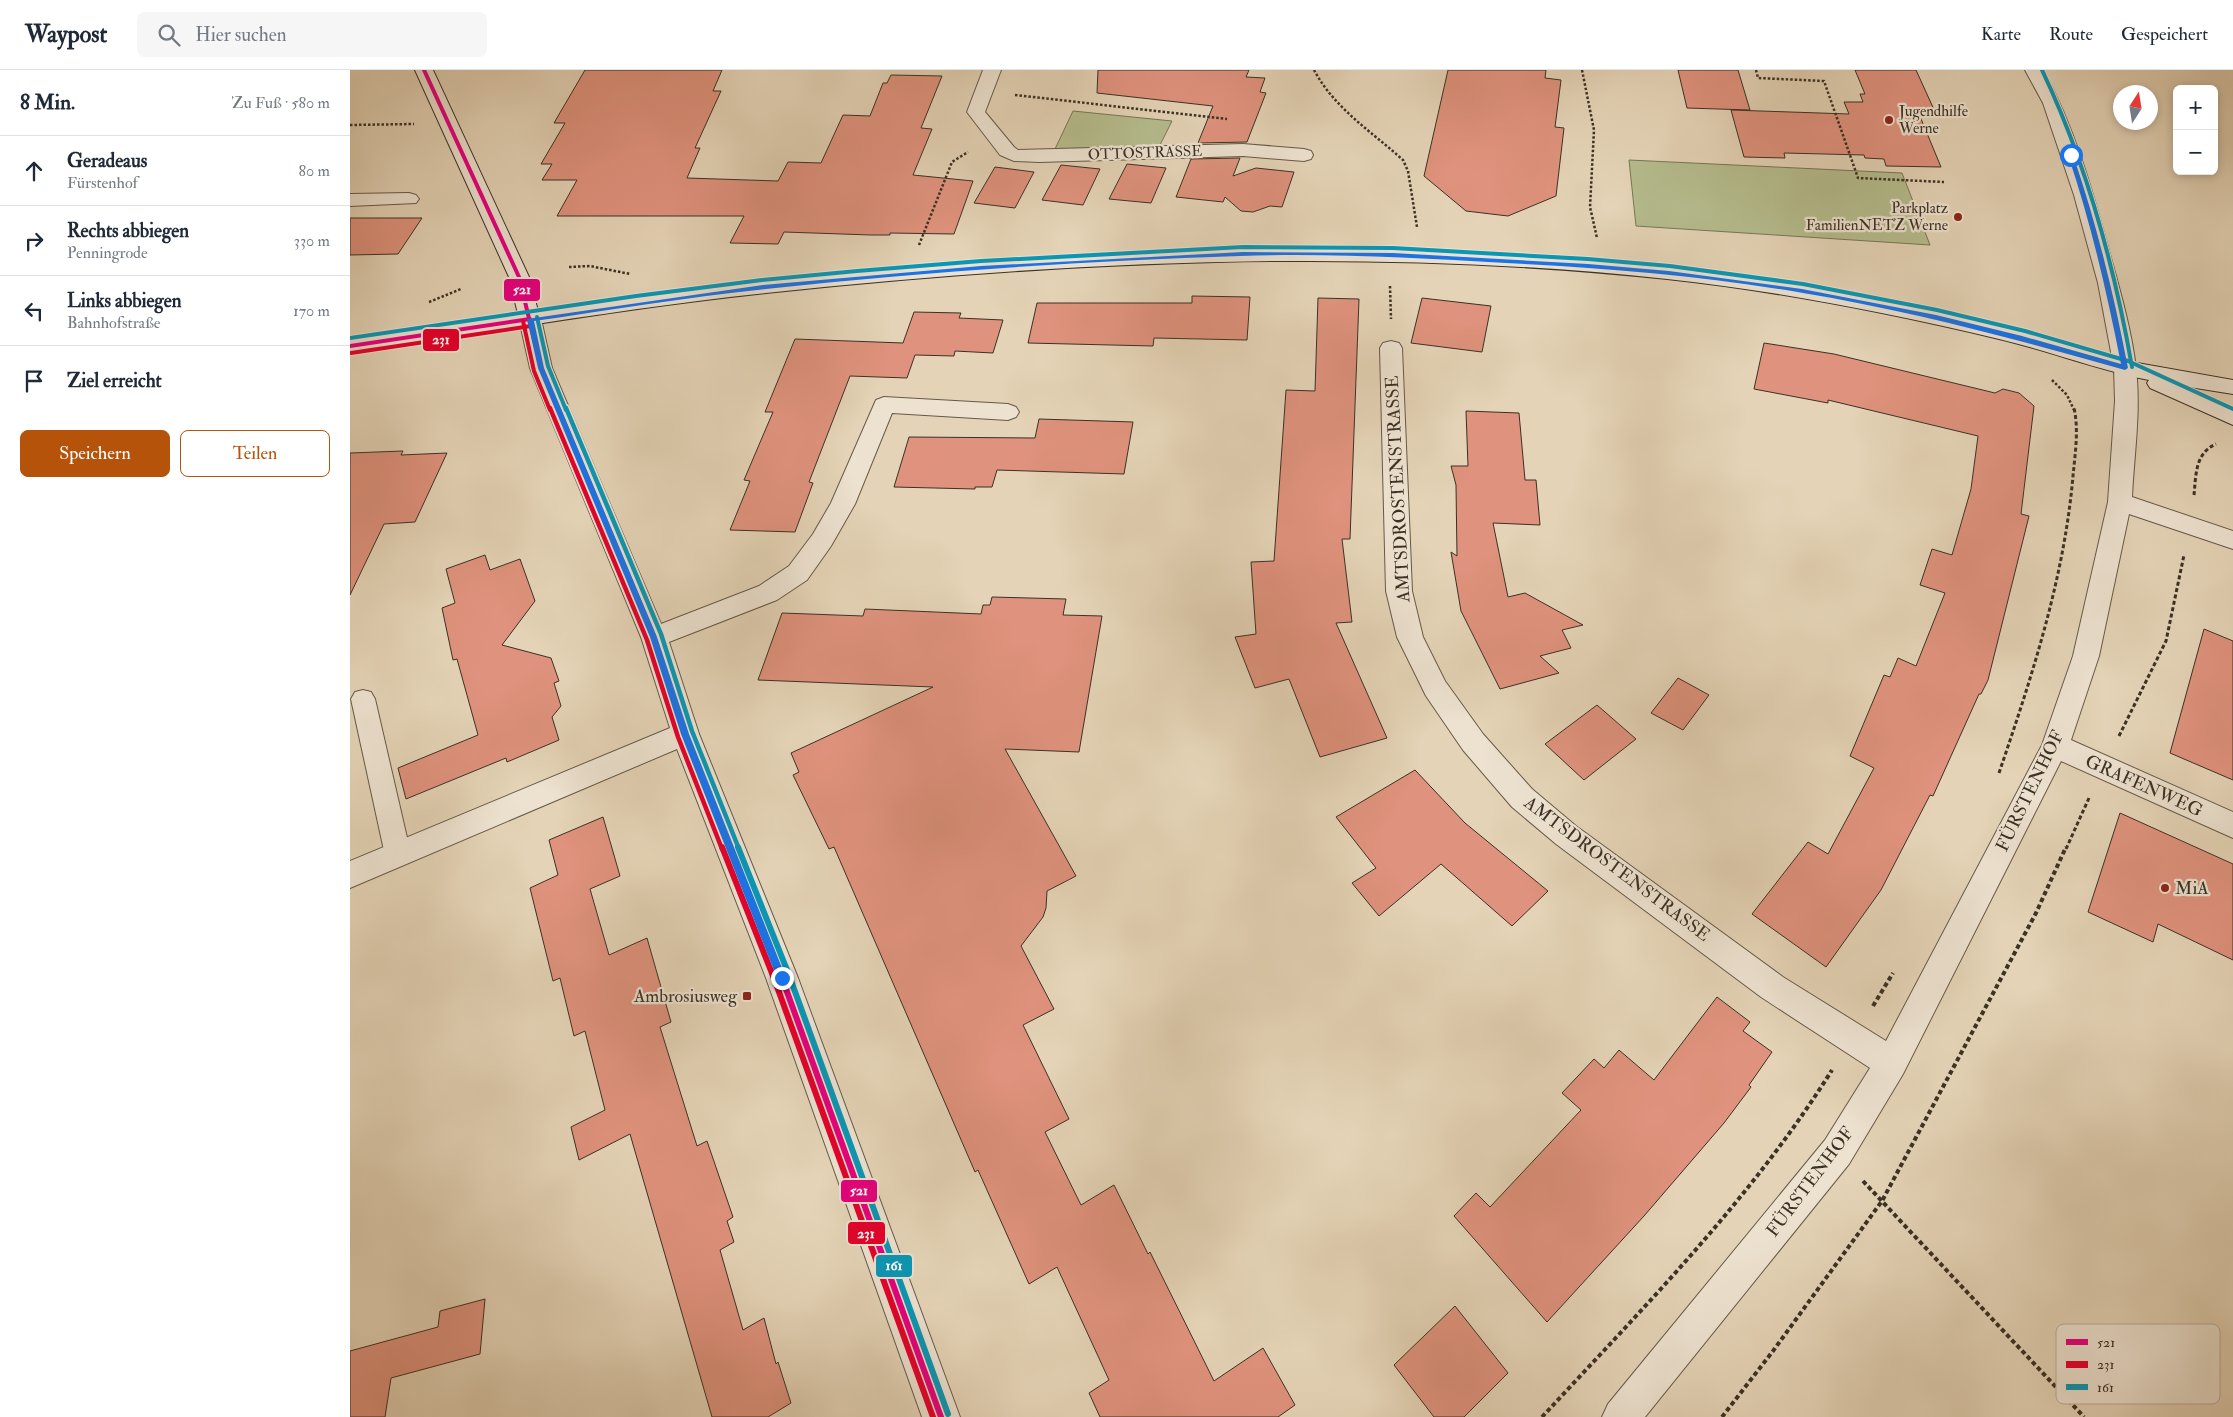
<!DOCTYPE html>
<html lang="de">
<head>
<meta charset="utf-8">
<style>
  :root { --surface:#fff; --page:#f6f6f7; --text:#1f2937; --muted:#747a83; --line:#e0e1e3; --accent:#b45309 }
  body { margin:0; font-family:"IM FELL Double Pica",serif; background:var(--page); color:var(--text) }
  .controls { position:absolute; right:15px; top:15px; display:grid; overflow:hidden; border-radius:8px; box-shadow:0 2px 8px #0003 }
  .controls button { width:45px; height:45px; display:grid; place-items:center; padding:0; border:0; border-bottom:1px solid var(--line); background:var(--surface); color:var(--text); font:25px sans-serif }
  .compass { position:absolute; left:1763px; top:15px; width:45px; height:45px; border-radius:50%; background:var(--surface); box-shadow:0 2px 8px #0003; rotate:12deg }
  .stop { position:absolute; width:15px; height:15px; margin:-11px; border:4px solid #1a73e8; border-radius:50%; background:#fff }
  .stop.end { background:#1a73e8; border-color:#fff; box-shadow:0 1px 5px #0008 }
  .list { margin:0; padding:0; list-style:none }
  h2 { display:flex; justify-content:space-between; align-items:center; height:65px; margin:0; padding:0 20px; font-size:21px }
  h2 small { font-size:16px; font-weight:400; color:var(--muted) }
  .list li { display:grid; grid-template-columns:32px 1fr auto; gap:15px; align-items:center; box-sizing:border-box; height:70px; padding:0 20px; border-top:1px solid var(--line) }
  .list b { display:block; font-size:19px; white-space:nowrap }
  .list p { margin:0; font-size:16px; white-space:nowrap; color:var(--muted) }
  .list em { font-size:16px; font-style:normal; color:var(--muted) }
  .actions { display:flex; gap:10px; padding:15px 20px }
  .actions a { flex:1; padding:11px 0; border:1px solid var(--accent); border-radius:8px; text-align:center; font-size:18px; color:var(--accent) }
  .actions .main { background:var(--accent); color:#fff }
  .icon { flex:none; width:28px; height:28px; fill:none; stroke:currentColor; stroke-width:2; stroke-linecap:round; stroke-linejoin:round }
  .map { position:relative; flex:none; width:1883px; height:1347px; overflow:hidden }
  header { display:flex; align-items:center; gap:30px; box-sizing:border-box; height:70px; padding:0 25px; background:var(--surface); border-bottom:1px solid var(--line) }
  header strong { font-size:24px }
  nav { display:flex; gap:28px; margin-inline-start:auto; font-size:18px }
  .search { width:350px; height:45px; background:var(--page); display:flex; align-items:center; gap:12px; box-sizing:border-box; padding:0 18px; border-radius:8px; color:var(--muted); font-size:19px }
  main { display:flex }
  aside { flex:1; background:var(--surface) }
  .map>svg:first-child { display:block }
  .green { fill:#b5bc8d; stroke:#787659 }
  .building { fill:#df927d; stroke:#3b3125 }
  .lines { fill:none; stroke-linecap:round; stroke-linejoin:round }
  .lane-casing { stroke:#655a49; stroke-width:2 }
  .street-casing { stroke:#655a49; stroke-width:2 }
  .secondary-casing { stroke:#3b3125; stroke-width:2 }
  .path-far2 { stroke:#3b3125; stroke-width:2.5; stroke-dasharray:2.5 2; stroke-linecap:butt }
  .path-far1 { stroke:#3b3125; stroke-width:3; stroke-dasharray:4 2.5; stroke-linecap:butt }
  .path { stroke:#3b3125; stroke-width:4; stroke-dasharray:4.5 3; stroke-linecap:butt }
  .lane { fill:#ede2d0; fill-rule:evenodd }
  .street { fill:#ede2d0; fill-rule:evenodd }
  .secondary { fill:#ede2d0; fill-rule:evenodd }
  .bus-1-far2-casing { stroke:#ede2d0; stroke-width:6 }
  .bus-1-far1-casing { stroke:#ede2d0; stroke-width:8 }
  .bus-1-casing { stroke:#ede2d0; stroke-width:10 }
  .bus-2-far2-casing { stroke:#ede2d0; stroke-width:6 }
  .bus-2-far1-casing { stroke:#ede2d0; stroke-width:8 }
  .bus-2-casing { stroke:#ede2d0; stroke-width:10 }
  .bus-3-far2-casing { stroke:#ede2d0; stroke-width:6 }
  .bus-3-far1-casing { stroke:#ede2d0; stroke-width:8 }
  .bus-3-casing { stroke:#ede2d0; stroke-width:10 }
  .bus-1-far2 { stroke:#e5007d; stroke-width:4 }
  .bus-1-far1 { stroke:#e5007d; stroke-width:4.5 }
  .bus-1 { stroke:#e5007d; stroke-width:6 }
  .bus-2-far2 { stroke:#e4002b; stroke-width:4 }
  .bus-2-far1 { stroke:#e4002b; stroke-width:4.5 }
  .bus-2 { stroke:#e4002b; stroke-width:6 }
  .bus-3-far2 { stroke:#0997b5; stroke-width:4 }
  .bus-3-far1 { stroke:#0997b5; stroke-width:4.5 }
  .bus-3 { stroke:#0997b5; stroke-width:6 }
  .route { fill:#1a73e8 }
  .poi-dot { fill:#8f2418; stroke:#ede2d0; stroke-width:2 }
  .labels { text-anchor:middle; dominant-baseline:central; stroke-width:4.5; stroke-linejoin:round; paint-order:stroke }
  .far-poi-label { font-size:15px; fill:#3b3125; stroke:#ede2d0; text-anchor:start }
  .far-street-label { font-size:15px; fill:#3b3125; stroke:#ede2d0 }
  .street-label { font-size:18px; fill:#3b3125; stroke:#ede2d0 }
  .poi-label { font-size:18px; fill:#3b3125; stroke:#ede2d0; text-anchor:start }
  .key { fill:#ede2d0; stroke:#b8ad9d; stroke-width:1 }
  .key-label { font-size:14px; fill:#3b3125 }
  .line-badge { stroke:#ede2d0; stroke-width:2 }
  .badge-label { font-size:14px; text-anchor:middle; font-weight:bold; fill:#fff }
</style>
</head>
<body>
<header>
<strong>Waypost</strong>
<div class="search"><svg class="icon" aria-label="search" viewBox="0 0 24 24"><circle cx="10" cy="10" r="6"/><path d="M15 15l6 6"/></svg>Hier suchen</div>
<nav><a>Karte</a><a>Route</a><a>Gespeichert</a></nav>
</header>
<main>
<aside>
<h2>8 Min.<small>Zu Fuß · 580 m</small></h2>
<ul class="list">
<li><svg class="icon" aria-label="ahead" viewBox="0 0 24 24"><path d="M12 20V5M6 11l6-6 6 6"/></svg><div><b>Geradeaus</b><p>Fürstenhof</p></div><em>80 m</em></li>
<li><svg class="icon" aria-label="right" viewBox="0 0 24 24"><path d="M7 20v-9h11M14 6l5 5-5 5"/></svg><div><b>Rechts abbiegen</b><p>Penningrode</p></div><em>330 m</em></li>
<li><svg class="icon" aria-label="left" viewBox="0 0 24 24"><path d="M17 20v-9H6M10 6l-5 5 5 5"/></svg><div><b>Links abbiegen</b><p>Bahnhofstraße</p></div><em>170 m</em></li>
<li><svg class="icon" aria-label="arrive" viewBox="0 0 24 24"><path d="M6 21V4h12l-3 4 3 4H6"/></svg><div><b>Ziel erreicht</b></div></li>
</ul>
<div class="actions"><a class="main">Speichern</a><a>Teilen</a></div>
</aside>
<div class="map">
<svg width="1883" height="1347" viewBox="0 0 1883 1347">
  <rect width="100%" height="100%" fill="#e4d3b6"/>
  <filter id="stains"><feTurbulence type="fractalNoise" baseFrequency=".004" numOctaves="4"/><feColorMatrix values="0 0 0 0 .2 0 0 0 0 .09 0 0 0 0 .02 0 0 0 .5 -.17"/></filter>
  <radialGradient id="worn" r=".72"><stop offset=".6" stop-color="#630" stop-opacity="0"/><stop offset="1" stop-color="#630" stop-opacity=".3"/></radialGradient>
  <!-- green -->
  <g class="green">
    <path d="M723,41L822,51L809,77L705,79Z"/>
    <path d="M1279,90L1552,103L1580,175L1286,156Z"/>
  </g>
  <!-- building -->
  <g class="building">
    <path d="M235,0H372L363,21H371L345,78H350L337,108L428,111L438,92L471,93L493,45L520,46L533,13H537L541,5L592,6L571,58L582,59L563,105L623,111L604,164L540,163V165H521L434,162L428,174L380,173L394,146H207L227,110H192L202,94H191L215,53H204Z"/>
    <path d="M748,0H899L896,7L915,8L910,22L916,23L897,72L848,73L863,36L747,23Z"/>
    <path d="M1098,0H1196L1195,8L1211,10L1205,57L1214,58L1206,126L1158,146L1116,141L1074,106Z"/>
    <path d="M1328,0H1388L1400,40L1337,38Z"/>
    <path d="M1505,0H1566L1586,44H1569L1591,97L1536,96L1534,89L1515,88L1514,85L1434,83L1435,88L1394,87L1381,40L1499,44L1494,32H1513L1510,24H1515Z"/>
    <path d="M890,88L883,106L906,98L944,102L932,137L920,136L903,142L891,141L875,127L873,132L826,127L841,89Z"/>
    <path d="M777,94L816,98L801,133L759,129Z"/>
    <path d="M711,95L750,99L733,135L692,130Z"/>
    <path d="M645,97L684,102L665,138L624,133Z"/>
    <path d="M0,148H72L48,184L0,185Z"/>
    <path d="M842,226L900,227L897,270L804,268L803,276L678,273L687,233H842Z"/>
    <path d="M968,228L1009,229L1000,469H992L1002,552L986,553L1037,668L970,687L939,609L905,618L885,567L906,564L901,492L924,491L936,320L965,321Z"/>
    <path d="M1072,228L1141,236L1132,282L1061,273Z"/>
    <path d="M564,242L611,243L609,248L653,250L643,283L605,281L604,286L565,285L557,308L500,306L459,412L463,413L445,462L380,460L400,411L394,410L423,342H415L445,269L553,273Z"/>
    <path d="M1414,273L1484,284L1645,323L1653,319L1669,323L1684,336L1671,444L1679,446L1638,610L1631,624H1629L1583,726L1580,725L1531,820L1476,897L1402,844L1458,772L1478,784L1524,698L1500,686L1534,605L1540,607L1548,588L1566,596L1595,523L1570,515L1582,479L1602,485L1621,419L1628,366L1478,330V333L1404,319Z"/>
    <path d="M1116,341L1169,343L1175,410H1186L1190,455L1143,453L1158,527L1175,523L1233,555L1212,560L1221,578L1190,586L1209,603L1150,619L1111,541L1101,482L1107,486L1106,415L1101,396H1118Z"/>
    <path d="M689,349L783,352L774,404L647,400L642,417H625V419L544,417L559,367L685,368Z"/>
    <path d="M53,381L51,385L97,383L65,452L34,454L0,525V383Z"/>
    <path d="M135,485L140,500L170,489L185,531L152,575L201,588L209,611L204,613L211,636L202,647L209,670L157,692L156,688L56,729L48,698L128,665L107,589L103,590L92,538L105,533L96,499Z"/>
    <path d="M642,527L716,529L713,545L752,546L729,682L655,679L726,806L697,821L696,838L693,847L671,876L704,939L673,955L719,1049L695,1062L731,1135L764,1115L798,1184L800,1182L864,1311L913,1278L945,1335L928,1347H750L739,1323L759,1310L707,1197L679,1214L628,1100L625,1102L484,777L479,779L443,705L449,702L441,683L583,617L408,610L432,543L513,546L515,539L631,544L633,535H640Z"/>
    <path d="M1854,559L1883,571V710L1820,683Z"/>
    <path d="M1328,608L1359,625L1333,660L1301,643Z"/>
    <path d="M1247,635L1286,669L1234,710L1195,674Z"/>
    <path d="M1065,700L1115,753L1198,821L1162,856L1091,794L1029,846L1002,813L1026,798L986,747Z"/>
    <path d="M1770,743L1883,794V890L1808,854L1803,872L1738,842Z"/>
    <path d="M253,747L270,806L240,819L259,885L297,868L321,952L310,957L347,1076L357,1071L383,1147L377,1151L384,1172L370,1180L393,1260L414,1248L426,1294L428,1292L441,1333L418,1347H362L280,1064L229,1090L221,1057L255,1040L235,961L224,966L210,908L203,911L180,818L208,805L199,770Z"/>
    <path d="M1367,927L1400,952L1393,961L1422,982L1399,1015L1401,1017L1374,1053L1294,1146L1197,1252L1104,1146L1126,1123L1140,1137L1231,1040L1212,1023L1244,989L1254,998L1269,980L1304,1010Z"/>
    <path d="M135,1229L130,1284L41,1308L35,1347H0V1281L88,1257L90,1241Z"/>
    <path d="M1105,1236L1158,1303L1114,1347H1084L1044,1295Z"/>
  </g>
  <g class="lines">
    <defs>
      <path id="lane" d="M13,620L21,622L25,629L61,785L57,793L48,796L39,793L35,785L1,629L5,622Z"/>
      <g id="street">
        <path d="M633,0H651L635,42L664,77L668,80L893,74L954,79L961,81L963,85L961,89L954,91L893,86L689,92L664,91L650,85L617,42Z"/>
        <path d="M1675,0H1693C1724,56 1742,119 1759,181C1769,217 1782,261 1786,299C1791,341 1784,385 1782,427L1883,461V479L1779,444L1749,586L1721,670L1883,742V768L1711,691L1553,1004L1499,1094L1295,1347H1252L1258,1334L1475,1070L1520,998L1411,927L1206,774L1162,737L1113,680L1076,626L1047,567L1036,521L1030,278L1033,273L1041,271L1049,273L1052,278L1062,521L1073,567L1095,611L1133,664L1182,719L1226,756L1433,907L1536,971L1692,675L1723,586L1758,432L1765,331L1764,298L1748,213L1724,125L1693,33Z"/>
        <path d="M59,123L66,125L69,129L66,133L0,136V124Z"/>
        <path d="M180,242L187,244L191,249L202,298L311,554L409,516L439,496L463,464L481,433L526,330L534,327L658,334L666,337L669,342L666,347L658,350L542,343L505,434L481,476L457,510L427,530L319,572L349,664L448,908L610,1347H572L416,908L327,679L0,818V791L320,658L291,567L180,298L169,249L173,244Z"/>
      </g>
      <path id="secondary" d="M65,0H83L179,207L188,241L413,211L631,192L893,178L1043,179L1238,190L1319,197L1452,214L1586,240L1673,261L1776,291L1883,310V324L1833,316L1883,338V355L1800,318L1797,313L1799,310C1748,300 1700,281 1649,269C1540,243 1429,221 1317,209C1018,177 715,191 416,223C276,238 138,262 0,283V269L168,244L159,207Z"/>
    </defs>
    <!-- lane casing -->
    <use href="#lane" class="lane-casing"/>
    <!-- street casing -->
    <use href="#street" class="street-casing"/>
    <!-- secondary casing -->
    <use href="#secondary" class="secondary-casing"/>
    <!-- path-far2 -->
    <g class="path-far2">
      <path d="M964,0C985,39 1021,61 1053,90L1058,101L1067,157"/>
      <path d="M1232,0L1244,60L1240,137L1247,168"/>
      <path d="M1406,0L1408,8L1474,11L1508,108L1594,112"/>
      <path d="M665,25L877,49"/>
      <path d="M0,55L64,54"/>
      <path d="M569,175L602,92L618,82"/>
      <path d="M219,197L240,196L280,204"/>
      <path d="M1040,216L1041,249"/>
      <path d="M79,232L111,219"/>
      <path d="M1702,310L1717,325L1724,340"/>
    </g>
    <!-- path-far1 -->
    <g class="path-far1">
      <path d="M1844,425C1846,405 1845,383 1866,374"/>
      <path d="M1769,666L1816,571L1834,485"/>
      <path d="M1649,703C1682,606 1714,509 1723,406C1725,384 1729,360 1724,338"/>
      <path d="M1716,779L1739,728"/>
    </g>
    <!-- path -->
    <g class="path">
      <path d="M1523,936L1543,903"/>
      <path d="M1513,1111L1734,1347"/>
      <path d="M1192,1347C1294,1237 1402,1128 1482,1000"/>
      <path d="M1372,1347L1423,1281L1532,1131L1686,843L1716,777"/>
    </g>
    <!-- lane -->
    <use href="#lane" class="lane"/>
    <!-- street -->
    <use href="#street" class="street"/>
    <!-- secondary -->
    <use href="#secondary" class="secondary"/>
    <defs>
      <g id="bus-1-far2">
        <path d="M74,0L169,207L191,298L208,340"/>
        <path d="M0,276L180,249"/>
      </g>
      <path id="bus-1-far1" d="M208,338L304,567L335,664L381,779"/>
      <path id="bus-1" d="M380,777L432,908L591,1347"/>
      <g id="bus-2-far2">
        <path d="M173,251L184,301L200,340"/>
        <path d="M1,283L181,256"/>
      </g>
      <path id="bus-2-far1" d="M200,338L297,570L328,667L372,779"/>
      <path id="bus-2" d="M372,777L425,911L583,1347"/>
      <g id="bus-3-far2">
        <path d="M1692,0C1737,95 1764,194 1782,297"/>
        <path d="M187,247L198,296L216,340"/>
        <path d="M0,268L286,226L412,210L507,201L631,191L893,177L1043,178L1238,189L1320,196L1453,214L1587,240L1675,261L1778,291L1883,339"/>
      </g>
      <path id="bus-3-far1" d="M216,338L311,564L342,661L389,779"/>
      <path id="bus-3" d="M388,777L439,905L598,1344"/>
    </defs>
    <!-- bus-1-far2 casing -->
    <use href="#bus-1-far2" class="bus-1-far2-casing"/>
    <!-- bus-1-far1 casing -->
    <use href="#bus-1-far1" class="bus-1-far1-casing"/>
    <!-- bus-1 casing -->
    <use href="#bus-1" class="bus-1-casing"/>
    <!-- bus-2-far2 casing -->
    <use href="#bus-2-far2" class="bus-2-far2-casing"/>
    <!-- bus-2-far1 casing -->
    <use href="#bus-2-far1" class="bus-2-far1-casing"/>
    <!-- bus-2 casing -->
    <use href="#bus-2" class="bus-2-casing"/>
    <!-- bus-3-far2 casing -->
    <use href="#bus-3-far2" class="bus-3-far2-casing"/>
    <!-- bus-3-far1 casing -->
    <use href="#bus-3-far1" class="bus-3-far1-casing"/>
    <!-- bus-3 casing -->
    <use href="#bus-3" class="bus-3-casing"/>
    <!-- bus-1-far2 -->
    <use href="#bus-1-far2" class="bus-1-far2"/>
    <!-- bus-1-far1 -->
    <use href="#bus-1-far1" class="bus-1-far1"/>
    <!-- bus-1 -->
    <use href="#bus-1" class="bus-1"/>
    <!-- bus-2-far2 -->
    <use href="#bus-2-far2" class="bus-2-far2"/>
    <!-- bus-2-far1 -->
    <use href="#bus-2-far1" class="bus-2-far1"/>
    <!-- bus-2 -->
    <use href="#bus-2" class="bus-2"/>
    <!-- bus-3-far2 -->
    <use href="#bus-3-far2" class="bus-3-far2"/>
    <!-- bus-3-far1 -->
    <use href="#bus-3-far1" class="bus-3-far1"/>
    <!-- bus-3 -->
    <use href="#bus-3" class="bus-3"/>
  </g>
  <!-- route -->
  <path class="route" d="M1721,83L1723,85C1747,155 1764,225 1778,298L1775,300C1669,270 1562,241 1453,223C1355,206 1256,198 1156,193C1068,188 979,183 890,186C732,191 573,202 416,219C338,227 261,240 184,251L194,298L307,567L339,664L436,908L432,913L427,908L331,664L300,567L188,298L177,249L413,215L631,196L893,182L1043,183L1238,194L1319,201L1452,219L1586,245L1672,266L1771,294C1757,223 1741,153 1718,85Z"/>
  <!-- markers -->
  <g class="poi-dot">
    <circle cx="1539" cy="50" r="5"/>
    <circle cx="1608" cy="147" r="5"/>
    <circle cx="1815" cy="818" r="5"/>
    <rect x="392" y="921" width="10" height="10" rx="2.5"/>
  </g>
  <g class="labels">
    <!-- far-poi labels -->
    <g class="far-poi-label">
      <text x="1549" y="41">Jugendhilfe<tspan x="1549" dy="17">Werne</tspan></text>
      <text x="1598" y="138" text-anchor="end">Parkplatz<tspan x="1598" dy="17">FamilienNETZ Werne</tspan></text>
    </g>
    <!-- far-street labels -->
    <g class="far-street-label">
      <text transform="translate(795 83) rotate(-2)">OTTOSTRASSE</text>
    </g>
    <!-- street labels -->
    <g class="street-label">
      <text transform="translate(1048 419) rotate(-93)">AMTSDROSTENSTRASSE</text>
      <text transform="translate(1794 716) rotate(24)">GRAFENWEG</text>
      <text transform="translate(1680 721) rotate(-64)">FÜRSTENHOF</text>
      <text transform="translate(1267 799) rotate(37)">AMTSDROSTENSTRASSE</text>
      <text transform="translate(1460 1112) rotate(-53)">FÜRSTENHOF</text>
    </g>
    <!-- poi labels -->
    <g class="poi-label">
      <text x="1825" y="818">MiA</text>
      <text x="387" y="926" text-anchor="end">Ambrosiusweg</text>
    </g>
  </g>
  <!-- legend -->
  <rect x="1706" y="1254" width="164" height="80" rx="8" class="key"/>
  <rect x="1716" y="1269" width="22" height="6" fill="#e5007d"/>
  <rect x="1716" y="1291" width="22" height="7" fill="#e4002b"/>
  <rect x="1716" y="1314" width="22" height="6" fill="#0997b5"/>
  <g class="key-label">
    <text x="1747" y="1277">521</text>
    <text x="1747" y="1299">231</text>
    <text x="1747" y="1322">161</text>
  </g>
  <g class="line-badge">
    <rect x="153" y="208" width="38" height="24" rx="5" fill="#e5007d"/>
    <rect x="72" y="258" width="38" height="24" rx="5" fill="#e4002b"/>
    <rect x="490" y="1109" width="38" height="24" rx="5" fill="#e5007d"/>
    <rect x="497" y="1151" width="39" height="24" rx="5" fill="#e4002b"/>
    <rect x="525" y="1184" width="38" height="24" rx="5" fill="#0997b5"/>
  </g>
  <g class="badge-label">
    <text x="172" y="224">521</text>
    <text x="91" y="274">231</text>
    <text x="509" y="1125">521</text>
    <text x="516" y="1168">231</text>
    <text x="544" y="1200">161</text>
  </g>
  <rect width="100%" height="100%" filter="url(#stains)"/>
  <rect width="100%" height="100%" fill="url(#worn)"/>
</svg>
<div class="controls">
<button>+</button>
<button>−</button>
</div>
<svg class="compass" viewBox="-18 -18 36 36"><path d="M0-13l5 13h-10z" fill="#e53935"/><path d="M0 13l5-13h-10z" fill="#747a83"/></svg>
<div class="stop" style="left:1721px;top:85px"></div>
<div class="stop end" style="left:432px;top:908px"></div>
</div>
</main>
</body>
</html>
